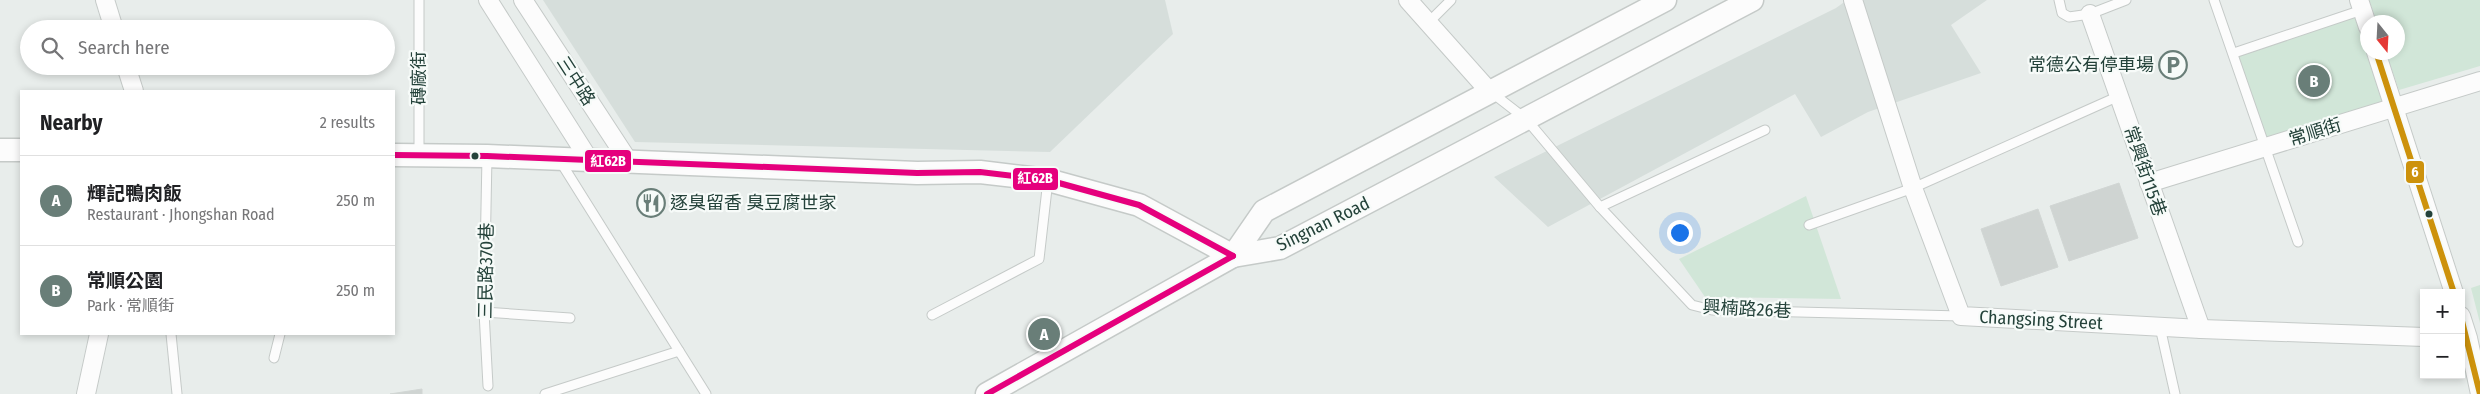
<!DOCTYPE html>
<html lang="en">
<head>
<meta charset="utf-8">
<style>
  :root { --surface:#fff; --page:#f6f6f6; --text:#202124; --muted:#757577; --line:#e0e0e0; --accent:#697e78 }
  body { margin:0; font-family:"Fira Sans Condensed","Noto Sans TC",sans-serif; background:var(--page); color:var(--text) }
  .controls { position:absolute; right:15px; bottom:15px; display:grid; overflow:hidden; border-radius:0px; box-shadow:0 2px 8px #0003 }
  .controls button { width:45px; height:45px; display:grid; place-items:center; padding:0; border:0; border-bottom:1px solid var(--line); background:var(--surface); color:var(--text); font:25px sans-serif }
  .compass { position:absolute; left:2360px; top:15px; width:45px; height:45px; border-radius:50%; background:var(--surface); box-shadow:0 2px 8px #0003; rotate:162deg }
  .you { position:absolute; left:1679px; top:232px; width:18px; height:18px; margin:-12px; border:4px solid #fff; border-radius:50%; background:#1a73e8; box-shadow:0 0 0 8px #1a73e833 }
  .badge { display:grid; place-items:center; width:32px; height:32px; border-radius:50%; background:var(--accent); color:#fff; font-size:16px; font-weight:700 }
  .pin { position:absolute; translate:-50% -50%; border:2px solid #fff; box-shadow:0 1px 5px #0006 }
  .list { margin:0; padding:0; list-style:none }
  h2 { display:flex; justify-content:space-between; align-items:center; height:65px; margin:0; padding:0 20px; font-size:21px }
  h2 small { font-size:16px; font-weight:400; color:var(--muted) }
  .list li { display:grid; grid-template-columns:32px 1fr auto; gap:15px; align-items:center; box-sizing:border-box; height:90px; padding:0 20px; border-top:1px solid var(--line) }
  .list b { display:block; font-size:19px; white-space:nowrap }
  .list p { margin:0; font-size:16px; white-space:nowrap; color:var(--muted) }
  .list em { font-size:16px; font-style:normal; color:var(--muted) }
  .icon { flex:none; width:28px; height:28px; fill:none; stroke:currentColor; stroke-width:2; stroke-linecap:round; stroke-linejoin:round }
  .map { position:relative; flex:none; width:2480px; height:394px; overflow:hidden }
  .search { position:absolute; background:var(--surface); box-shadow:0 2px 8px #0003; left:20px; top:20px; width:375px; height:55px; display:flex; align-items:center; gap:12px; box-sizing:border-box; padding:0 18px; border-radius:28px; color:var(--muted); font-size:19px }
  .panel { position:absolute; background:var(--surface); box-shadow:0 2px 8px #0003; left:20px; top:90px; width:375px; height:245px; border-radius:0px }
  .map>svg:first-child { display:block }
  .built { fill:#d6dedb }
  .green { fill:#d1e6d8 }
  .building { fill:#cfd4d2; stroke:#d1d6d4 }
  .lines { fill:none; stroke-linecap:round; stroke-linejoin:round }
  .service-casing { stroke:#c5cac8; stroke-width:11 }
  .minor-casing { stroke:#c5cac8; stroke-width:20 }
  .tertiary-casing { stroke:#c5cac8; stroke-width:25 }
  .service { stroke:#fcfcfc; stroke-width:9 }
  .minor { stroke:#fcfcfc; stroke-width:18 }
  .tertiary { stroke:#fcfcfc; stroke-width:22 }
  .bus-1-casing { stroke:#f7fbf9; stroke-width:10 }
  .bus-2-casing { stroke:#f7fbf9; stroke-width:10 }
  .bus-1 { stroke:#e5007d; stroke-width:6 }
  .bus-2 { stroke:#cd920c; stroke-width:6 }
  .bus-dot { fill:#24423a; stroke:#f7fbf9; stroke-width:2 }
  .labels { text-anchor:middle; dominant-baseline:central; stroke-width:4.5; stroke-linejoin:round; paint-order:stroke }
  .poi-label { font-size:18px; fill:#24423a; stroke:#f7fbf9; text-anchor:end }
  .street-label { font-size:18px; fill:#24423a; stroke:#f7fbf9 }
  .line-badge { stroke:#f7fbf9; stroke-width:2 }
  .badge-label { font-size:14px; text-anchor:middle; font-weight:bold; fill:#fff }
</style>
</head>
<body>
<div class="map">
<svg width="2480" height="394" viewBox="0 0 2480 394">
  <rect width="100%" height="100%" fill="#e8edeb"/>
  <!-- built -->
  <g class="built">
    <path d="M543,0H1165L1173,34L1050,152L635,142Z"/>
    <path d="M1847,0H1987L1951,25L1981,73L1868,112L1821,137L1795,94L1548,227L1494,177L1836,8Z"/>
  </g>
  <!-- green -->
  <g class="green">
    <path d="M2369,0H2480V66L2399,90L2386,53L2398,52V22H2377Z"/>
    <path d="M2362,10L2367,27L2368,52L2376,53L2394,108L2267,147L2234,53Z"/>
    <path d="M1806,196L1841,299L1705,297L1679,259Z"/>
    <path d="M2480,285V323L2471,288Z"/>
  </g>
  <!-- building -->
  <g class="building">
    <path d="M2119,183L2138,238L2069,261L2050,206Z"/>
    <path d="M2038,209L2058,267L2001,286L1981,229Z"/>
    <path d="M422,389V394H390Z"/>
  </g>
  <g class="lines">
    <defs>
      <g id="service">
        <path d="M419,0V155"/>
        <path d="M2059,0L2062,13L2069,17L2090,14L2126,0"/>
        <path d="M2214,0L2298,242"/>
        <path d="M1429,22L1451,0"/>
        <path d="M2234,53L2362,10"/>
        <path d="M1491,92L1527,120L1600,207L1692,305L1712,310L1961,316"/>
        <path d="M487,156L484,312L488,386"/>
        <path d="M560,161L706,394"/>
        <path d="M1600,207L1765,130"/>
        <path d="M1809,225L1913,188L2119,96"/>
        <path d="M484,312L570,318"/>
        <path d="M932,315L1039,259L1048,180"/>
        <path d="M2160,327L2175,394"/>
        <path d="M171,334L177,394"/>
        <path d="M274,358L280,334"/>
        <path d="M545,394L679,351"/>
      </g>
      <g id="minor">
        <path d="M105,0L114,29"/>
        <path d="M488,0L590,161"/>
        <path d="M523,0L629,162"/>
        <path d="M1408,0L1489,91"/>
        <path d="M1853,0L1913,188L1961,316L2201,329L2424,337"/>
        <path d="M2359,0L2368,27"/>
        <path d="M2090,14L2201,329"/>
        <path d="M2376,52L2454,293"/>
        <path d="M126,66L134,91"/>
        <path d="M2149,183L2480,81"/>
        <path d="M2461,316L2468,338L2480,394"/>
        <path d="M86,394L99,334"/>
      </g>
      <g id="tertiary">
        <path d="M0,150H21"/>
        <path d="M394,155L487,156L917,173L980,172L1048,180L1139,205L1233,256"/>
        <path d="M1233,256L1264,211L1665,0"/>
        <path d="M987,394L1233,256L1280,248L1752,0"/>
      </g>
    </defs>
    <!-- service casing -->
    <use href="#service" class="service-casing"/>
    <!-- minor casing -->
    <use href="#minor" class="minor-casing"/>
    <!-- tertiary casing -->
    <use href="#tertiary" class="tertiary-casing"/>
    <!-- service -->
    <use href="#service" class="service"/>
    <!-- minor -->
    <use href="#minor" class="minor"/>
    <!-- tertiary -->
    <use href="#tertiary" class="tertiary"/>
    <defs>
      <g id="bus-1">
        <path d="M394,155L487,156L917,173L980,172L1048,180L1139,205L1233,256"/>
        <path d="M987,394L1233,256"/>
      </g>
      <g id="bus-2">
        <path d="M2376,52L2454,293"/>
        <path d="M2461,317L2480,394"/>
      </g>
    </defs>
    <!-- bus-1 casing -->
    <use href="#bus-1" class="bus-1-casing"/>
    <!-- bus-2 casing -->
    <use href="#bus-2" class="bus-2-casing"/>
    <!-- bus-1 -->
    <use href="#bus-1" class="bus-1"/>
    <!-- bus-2 -->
    <use href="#bus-2" class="bus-2"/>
  </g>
  <!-- icons -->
  <defs>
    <symbol id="parking-ring" viewBox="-11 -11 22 22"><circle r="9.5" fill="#f7fbf9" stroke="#697e78" stroke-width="1.5"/><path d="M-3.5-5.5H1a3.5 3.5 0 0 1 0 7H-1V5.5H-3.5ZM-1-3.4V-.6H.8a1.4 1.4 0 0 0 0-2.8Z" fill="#697e78"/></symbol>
    <symbol id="restaurant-ring" viewBox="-11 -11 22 22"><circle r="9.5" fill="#f7fbf9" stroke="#697e78" stroke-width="1.5"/><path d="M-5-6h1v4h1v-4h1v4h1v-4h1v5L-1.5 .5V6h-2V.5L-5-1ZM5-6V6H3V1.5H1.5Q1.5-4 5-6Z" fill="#697e78"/></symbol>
  </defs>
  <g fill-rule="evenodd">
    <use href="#parking-ring" x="2157" y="49" width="32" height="32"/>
    <use href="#restaurant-ring" x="635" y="187" width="32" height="32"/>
  </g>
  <!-- markers -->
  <g class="bus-dot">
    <circle cx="475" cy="156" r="4.5"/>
    <circle cx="2429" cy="214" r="4.5"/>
  </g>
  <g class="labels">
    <!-- poi labels -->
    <g class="poi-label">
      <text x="2154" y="65">常德公有停車場</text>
      <text x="670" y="203" text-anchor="start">逐臭留香 臭豆腐世家</text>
    </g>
    <!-- street labels -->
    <g class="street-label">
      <text transform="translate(419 78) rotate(-90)">磚廠街</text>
      <text transform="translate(576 81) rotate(57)">三中路</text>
      <text transform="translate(2315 132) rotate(-17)">常順街</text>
      <text transform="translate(2145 171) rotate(71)">常興街115巷</text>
      <text transform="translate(1323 224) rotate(-26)">Singnan Road</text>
      <text transform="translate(486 271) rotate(-89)">三民路370巷</text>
      <text transform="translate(1747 309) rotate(3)">興楠路26巷</text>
      <text transform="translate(2041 320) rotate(3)">Changsing Street</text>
    </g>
  </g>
  <g class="line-badge">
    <rect x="584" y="149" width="48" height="24" rx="5" fill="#e5007d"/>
    <rect x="2405" y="160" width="20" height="24" rx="5" fill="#cd920c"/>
    <rect x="1012" y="167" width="47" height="24" rx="5" fill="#e5007d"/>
  </g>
  <g class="badge-label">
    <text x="608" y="166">紅62B</text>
    <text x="2415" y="177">6</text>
    <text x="1035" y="183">紅62B</text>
  </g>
</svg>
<div class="controls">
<button>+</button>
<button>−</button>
</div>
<svg class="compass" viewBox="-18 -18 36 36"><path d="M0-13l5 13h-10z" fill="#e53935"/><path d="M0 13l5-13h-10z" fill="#757577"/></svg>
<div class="you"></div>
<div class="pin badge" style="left:1044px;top:334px">A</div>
<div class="pin badge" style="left:2314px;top:81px">B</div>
<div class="search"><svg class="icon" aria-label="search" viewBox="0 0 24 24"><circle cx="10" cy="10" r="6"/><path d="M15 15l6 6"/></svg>Search here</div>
<section class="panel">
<h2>Nearby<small>2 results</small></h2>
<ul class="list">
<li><span class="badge">A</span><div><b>輝記鴨肉飯</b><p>Restaurant · Jhongshan Road</p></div><em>250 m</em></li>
<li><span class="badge">B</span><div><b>常順公園</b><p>Park · 常順街</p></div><em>250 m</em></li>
</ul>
</section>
</div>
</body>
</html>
